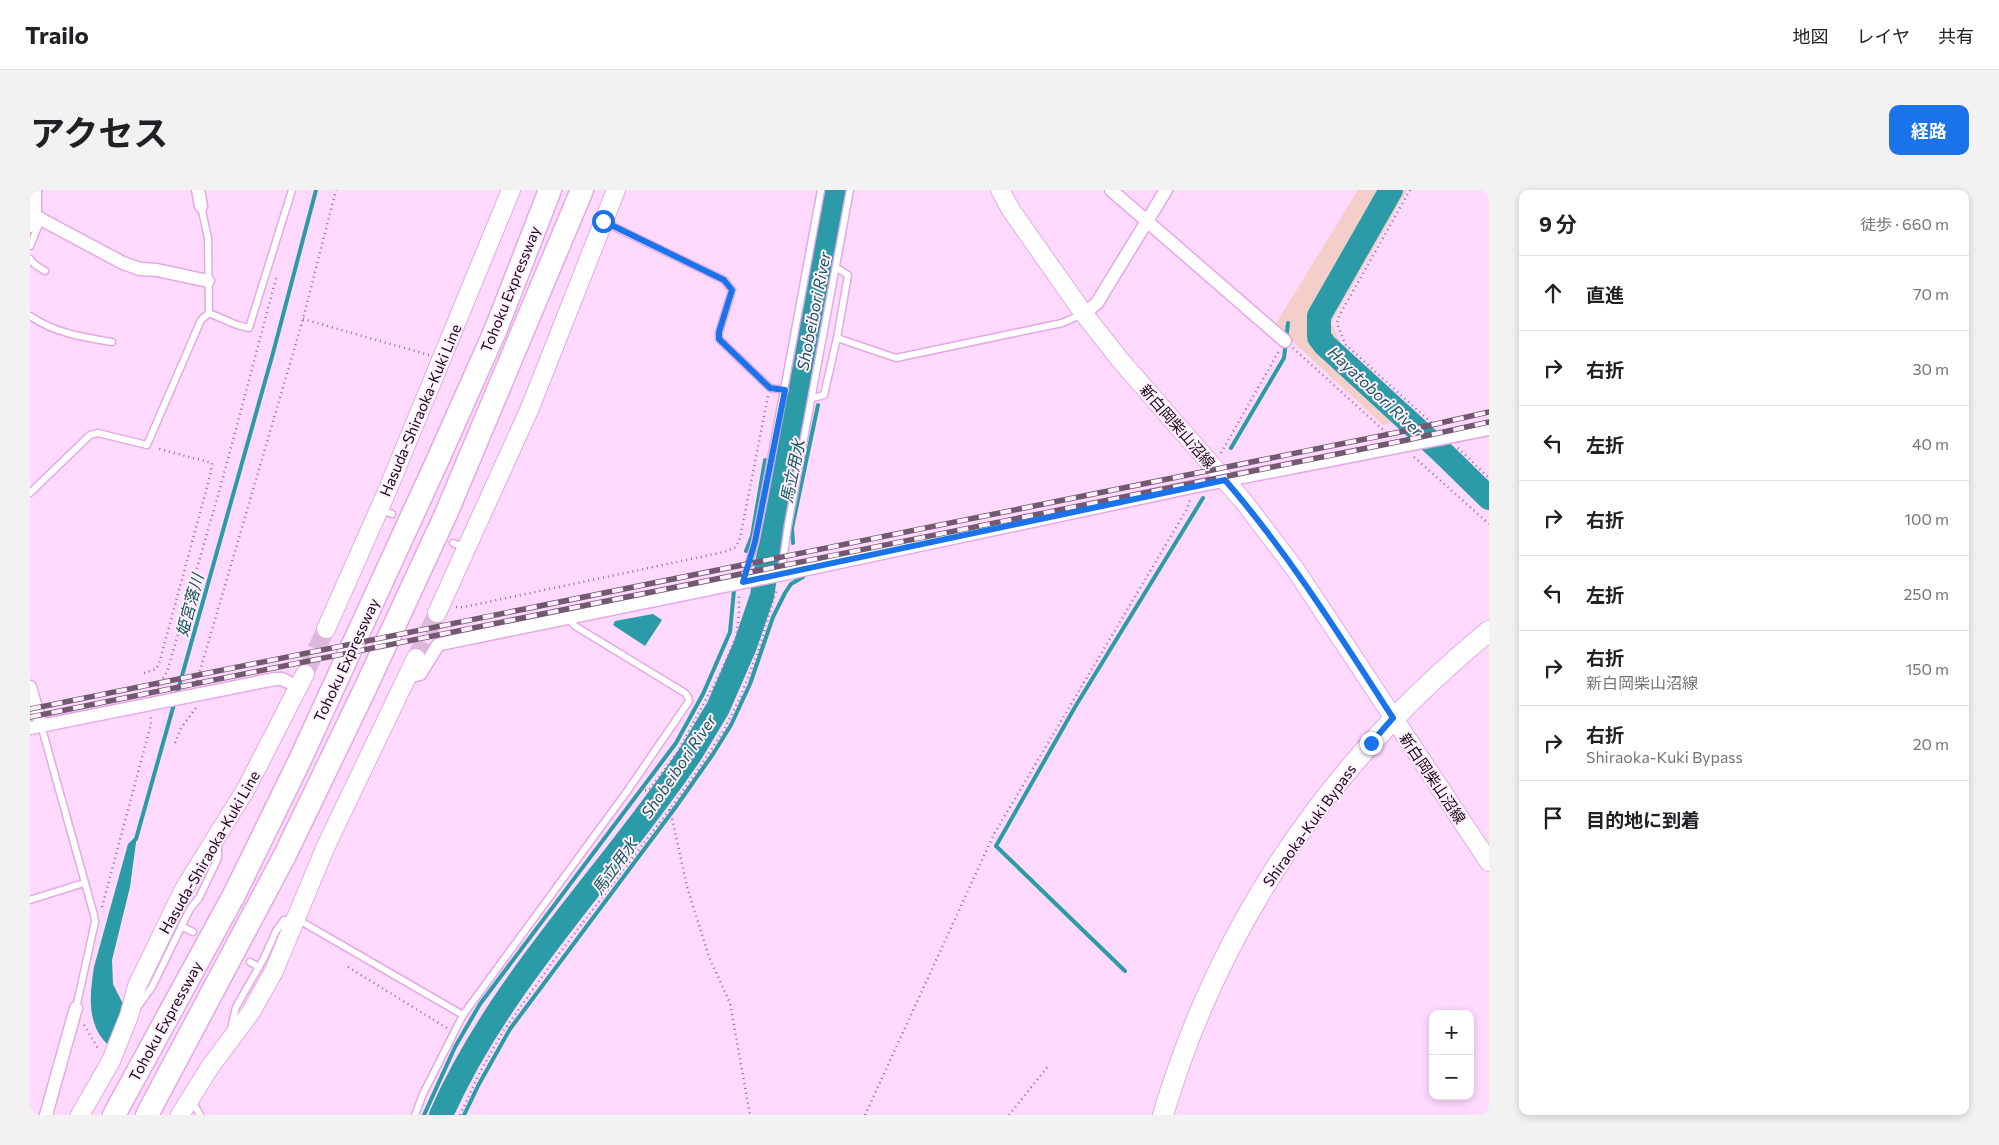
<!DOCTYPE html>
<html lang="ja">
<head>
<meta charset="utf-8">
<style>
  :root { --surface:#fff; --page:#f2f2f2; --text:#202124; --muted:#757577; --line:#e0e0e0; --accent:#1a73e8 }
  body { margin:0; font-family:Commissioner,"Noto Sans JP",sans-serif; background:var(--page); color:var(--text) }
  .controls { position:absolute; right:15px; bottom:15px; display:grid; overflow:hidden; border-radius:10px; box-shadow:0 2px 8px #0003 }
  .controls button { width:45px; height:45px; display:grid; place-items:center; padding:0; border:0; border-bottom:1px solid var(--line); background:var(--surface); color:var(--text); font:25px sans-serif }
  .stop { position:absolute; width:15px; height:15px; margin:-11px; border:4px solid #1a73e8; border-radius:50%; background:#fff }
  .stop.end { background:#1a73e8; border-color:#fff; box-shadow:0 1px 5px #0008 }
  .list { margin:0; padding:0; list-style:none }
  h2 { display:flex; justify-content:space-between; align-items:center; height:65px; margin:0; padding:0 20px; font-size:21px }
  h2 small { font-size:16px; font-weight:400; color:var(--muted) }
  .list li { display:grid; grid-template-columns:32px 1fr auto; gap:15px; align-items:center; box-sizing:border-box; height:75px; padding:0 20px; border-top:1px solid var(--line) }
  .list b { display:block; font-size:19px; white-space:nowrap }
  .list p { margin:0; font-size:16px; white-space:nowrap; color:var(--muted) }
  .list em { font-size:16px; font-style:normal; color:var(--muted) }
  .icon { flex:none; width:28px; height:28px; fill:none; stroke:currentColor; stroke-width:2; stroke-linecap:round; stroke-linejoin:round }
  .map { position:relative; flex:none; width:1459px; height:925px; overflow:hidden; border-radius:10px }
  header { display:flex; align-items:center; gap:30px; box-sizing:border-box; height:70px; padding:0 25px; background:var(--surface); border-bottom:1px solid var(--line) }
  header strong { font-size:24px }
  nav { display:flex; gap:28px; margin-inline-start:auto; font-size:18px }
  .intro { display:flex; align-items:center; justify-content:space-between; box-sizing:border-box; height:120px; padding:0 30px }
  h1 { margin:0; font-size:35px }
  .button { padding:12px 22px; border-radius:10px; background:var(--accent); color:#fff; font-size:18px; font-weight:700 }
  main { display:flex; gap:30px; padding:0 30px }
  aside { flex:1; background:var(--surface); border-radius:10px; box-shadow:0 2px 8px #0003 }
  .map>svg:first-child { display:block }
  .green { fill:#f4cec9 }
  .water { fill:#2a9ba7 }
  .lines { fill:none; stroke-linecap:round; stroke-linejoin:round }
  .stream { stroke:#2a9ba7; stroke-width:4 }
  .river { stroke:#2a9ba7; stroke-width:24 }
  .secondary-tunnel { stroke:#dcb9dc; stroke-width:18; stroke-dasharray:18 9; stroke-linecap:butt }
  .lane-casing { stroke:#e4a9e5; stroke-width:9 }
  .street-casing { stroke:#e4a9e5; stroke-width:15 }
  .secondary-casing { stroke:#e4a9e5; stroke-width:20 }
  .primary-casing { stroke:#e4a9e5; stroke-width:22 }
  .highway-casing { stroke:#e4a9e5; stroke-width:25 }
  .path { stroke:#8f728e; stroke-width:2.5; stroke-dasharray:1 4; stroke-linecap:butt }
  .lane { stroke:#fff; stroke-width:6 }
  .street { stroke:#fff; stroke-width:12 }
  .secondary { stroke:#fff; stroke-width:18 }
  .primary { stroke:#fff; stroke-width:20 }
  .highway { stroke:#fff; stroke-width:22 }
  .rail-casing { stroke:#735872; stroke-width:5.5 }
  .rail { stroke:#fdf0fc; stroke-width:4; stroke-dasharray:11; stroke-linecap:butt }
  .route { stroke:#1a73e8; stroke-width:6 }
  .labels { text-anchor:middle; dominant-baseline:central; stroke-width:4; stroke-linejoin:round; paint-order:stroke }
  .street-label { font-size:15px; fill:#190519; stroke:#fdf0fc }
  .water-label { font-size:16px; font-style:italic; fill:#18555c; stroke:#fdf0fc }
</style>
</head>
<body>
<header>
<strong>Trailo</strong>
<nav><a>地図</a><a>レイヤ</a><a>共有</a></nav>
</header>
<div class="intro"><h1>アクセス</h1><a class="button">経路</a></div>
<main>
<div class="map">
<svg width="1459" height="925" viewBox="0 0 1459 925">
  <rect width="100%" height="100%" fill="#ffd9fe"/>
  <!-- green -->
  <path class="green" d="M1328,0H1377L1301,133L1313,157L1389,226L1353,235L1245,135Z"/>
  <!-- water -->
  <g class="water">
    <path d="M623,424L632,430L615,456L583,435L585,431Z"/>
    <path d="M107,645L100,697L82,770L83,794L94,816L77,854C56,833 60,803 64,777L98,654Z"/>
  </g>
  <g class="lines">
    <!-- stream -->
    <g class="stream">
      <path d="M1201,258L1254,168L1258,133"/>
      <path d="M763,353L762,338L788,215"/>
      <path d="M716,361L722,346L735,270"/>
      <path d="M106,649L243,163L286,0"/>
      <path d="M1095,781L966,656L1045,517L1173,308"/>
      <path d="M394,925L425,857L450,814L646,553L673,504L700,442L704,400"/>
      <path d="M434,925L449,894L480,839L645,618L683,564L701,535L720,494L743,427L755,403L761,394L773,387"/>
    </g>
    <!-- river -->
    <g class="river">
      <path d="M1361,0L1289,126V147L1295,155L1412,262L1459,308"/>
      <path d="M411,925C471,790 579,685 661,563L688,518L715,456L732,406L752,281L807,0"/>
    </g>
    <!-- secondary-tunnel -->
    <g class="secondary-tunnel">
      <path d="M386,468L407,423"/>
      <path d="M275,484L296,439"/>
    </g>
    <defs>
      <g id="lane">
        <path d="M576,33L694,90L702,100L689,142V149L740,198L755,200"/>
        <path d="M0,56L11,29"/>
        <path d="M0,69L4,74L15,81"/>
        <path d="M179,123L207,135L219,138L262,0"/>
        <path d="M0,126C25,143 52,147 82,152"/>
        <path d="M807,148L866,168L1032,133L1053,124"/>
        <path d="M783,208L794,205L807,148L818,85L807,78"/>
        <path d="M0,303L60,245L68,243L117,255L171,130L179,123L178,48L171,16"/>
        <path d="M350,319L362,324"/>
        <path d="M423,353L435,358"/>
        <path d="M751,385L758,335L820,0"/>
        <path d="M713,392L725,353L733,313L791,0"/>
        <path d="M11,535L64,725L65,732L46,818"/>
        <path d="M0,710L54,693"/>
        <path d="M151,736L163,742"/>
        <path d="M220,772L229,777"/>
        <path d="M107,818L122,797L160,719L169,708L179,687L188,668V654"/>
        <path d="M201,839L206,817L234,768L246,741L254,730L267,729L433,825"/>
        <path d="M161,909L170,925"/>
        <path d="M385,925L393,904L433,825L598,600L659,511L658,507L655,503L545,436L538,428"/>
      </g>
      <g id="street">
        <path d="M168,0L171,16"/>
        <path d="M1081,0L1255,151"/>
        <path d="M5,26L93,73L110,79L127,80L178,91"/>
        <path d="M0,36L5,26V0"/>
        <path d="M1054,124L1067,113L1136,0"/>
        <path d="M378,487L390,484L408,455L415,453L763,382L1162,297L1459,239"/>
        <path d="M0,497L11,535"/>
        <path d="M0,538L245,489H252L268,497"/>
        <path d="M16,925L46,818"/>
      </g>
      <g id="secondary">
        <path d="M970,0L981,20L1054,124L1091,171L1214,312L1265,379L1459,672"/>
        <path d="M407,423L500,218L586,0"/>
        <path d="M296,439L355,306L481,0"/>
        <path d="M50,925L81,871L99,826L107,796L154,699L216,599L275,484"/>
        <path d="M150,925L180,877L221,822L244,781L296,656L386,468"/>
      </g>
      <path id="primary" d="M1133,925C1191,730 1302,570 1459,441"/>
      <g id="highway">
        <path d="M84,925L204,705L269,572L405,276L466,139L520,0"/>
        <path d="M117,925L255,665L334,501L416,324L552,0"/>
      </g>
    </defs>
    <!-- lane casing -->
    <use href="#lane" class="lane-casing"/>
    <!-- street casing -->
    <use href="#street" class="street-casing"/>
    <!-- secondary casing -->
    <use href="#secondary" class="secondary-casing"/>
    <!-- primary casing -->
    <use href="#primary" class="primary-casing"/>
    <!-- highway casing -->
    <use href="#highway" class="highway-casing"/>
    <!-- path -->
    <g class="path">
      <path d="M1380,0L1309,126L1307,133L1315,154L1406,237"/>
      <path d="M273,129L399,165"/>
      <path d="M1263,158L1361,247"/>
      <path d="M1428,258L1459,288"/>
      <path d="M1191,263L1249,161"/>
      <path d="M1384,267L1459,334"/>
      <path d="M426,417H434L694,362L706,357L710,348L738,206"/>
      <path d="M114,483L126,479L129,474L180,286L182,273L126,258"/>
      <path d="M167,491L273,129L306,0"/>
      <path d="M125,501L137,482L191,295L247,85"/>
      <path d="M145,553L151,538L166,518"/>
      <path d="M610,600H619L647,563L693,478L706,447L709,423V406"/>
      <path d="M640,619L657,697L679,767L700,813L720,925"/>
      <path d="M72,717L121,534V526"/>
      <path d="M318,777L417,838"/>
      <path d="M54,835L69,860"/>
      <path d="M430,925L448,886L472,843L522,773L640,619L670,577L694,540L710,508L729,459L747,398"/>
      <path d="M835,925L964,644L1157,319L1160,310"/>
      <path d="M979,925L1019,875"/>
    </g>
    <!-- lane -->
    <use href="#lane" class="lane"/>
    <!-- street -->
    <use href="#street" class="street"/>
    <!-- secondary -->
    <use href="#secondary" class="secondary"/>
    <!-- primary -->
    <use href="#primary" class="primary"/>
    <!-- highway -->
    <use href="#highway" class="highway"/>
    <defs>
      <g id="rail">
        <path d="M0,519L1370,242L1459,222"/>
        <path d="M0,527L1377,250L1459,232"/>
      </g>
    </defs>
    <!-- rail casing -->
    <use href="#rail" class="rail-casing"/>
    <!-- rail -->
    <use href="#rail" class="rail"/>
  </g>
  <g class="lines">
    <!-- route -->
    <path class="route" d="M573,31L694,90L702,100L689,142V149L740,198L755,200L725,352L713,392L1195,290C1259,364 1310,446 1363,528L1341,553"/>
  </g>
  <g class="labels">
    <!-- street labels -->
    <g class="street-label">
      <text transform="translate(480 99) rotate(-68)">Tohoku Expressway</text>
      <text transform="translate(390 220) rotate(-67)">Hasuda-Shiraoka-Kuki Line</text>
      <text transform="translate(1148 236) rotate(49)">新白岡柴山沼線</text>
      <text transform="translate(316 470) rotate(-65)">Tohoku Expressway</text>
      <text transform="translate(1403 588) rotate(56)">新白岡柴山沼線</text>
      <text transform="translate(1279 635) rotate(-54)">Shiraoka-Kuki Bypass</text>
      <text transform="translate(179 662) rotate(-60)">Hasuda-Shiraoka-Kuki Line</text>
      <text transform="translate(135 831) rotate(-61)">Tohoku Expressway</text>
    </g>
    <!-- water labels -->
    <g class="water-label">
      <text transform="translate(783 121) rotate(-79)">Shobeibori River</text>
      <text transform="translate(1346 201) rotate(43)">Hayatobori River</text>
      <text transform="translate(762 281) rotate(-78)">馬立用水</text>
      <text transform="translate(159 415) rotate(-75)">姫宮落川</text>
      <text transform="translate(648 576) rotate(-56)">Shobeibori River</text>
      <text transform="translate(584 676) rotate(-54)">馬立用水</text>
    </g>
  </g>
</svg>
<div class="controls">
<button>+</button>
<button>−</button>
</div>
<div class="stop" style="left:573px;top:31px"></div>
<div class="stop end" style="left:1341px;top:553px"></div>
</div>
<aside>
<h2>9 分<small>徒歩 · 660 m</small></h2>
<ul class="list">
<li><svg class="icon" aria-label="ahead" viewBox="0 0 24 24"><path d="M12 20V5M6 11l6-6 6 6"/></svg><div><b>直進</b></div><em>70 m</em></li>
<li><svg class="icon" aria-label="right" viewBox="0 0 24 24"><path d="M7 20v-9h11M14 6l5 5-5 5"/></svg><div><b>右折</b></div><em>30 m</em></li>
<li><svg class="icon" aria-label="left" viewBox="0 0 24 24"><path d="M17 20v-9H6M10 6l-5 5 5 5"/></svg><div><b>左折</b></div><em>40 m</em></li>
<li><svg class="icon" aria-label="right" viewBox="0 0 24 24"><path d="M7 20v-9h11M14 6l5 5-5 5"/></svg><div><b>右折</b></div><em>100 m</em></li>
<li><svg class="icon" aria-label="left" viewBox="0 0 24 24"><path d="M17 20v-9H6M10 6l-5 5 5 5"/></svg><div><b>左折</b></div><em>250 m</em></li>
<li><svg class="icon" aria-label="right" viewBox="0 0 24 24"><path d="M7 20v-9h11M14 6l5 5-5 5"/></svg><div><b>右折</b><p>新白岡柴山沼線</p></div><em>150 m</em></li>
<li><svg class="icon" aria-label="right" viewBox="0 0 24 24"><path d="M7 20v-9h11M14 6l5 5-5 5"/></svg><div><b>右折</b><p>Shiraoka-Kuki Bypass</p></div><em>20 m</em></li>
<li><svg class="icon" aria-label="arrive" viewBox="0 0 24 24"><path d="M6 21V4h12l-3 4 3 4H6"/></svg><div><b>目的地に到着</b></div></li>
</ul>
</aside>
</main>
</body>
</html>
